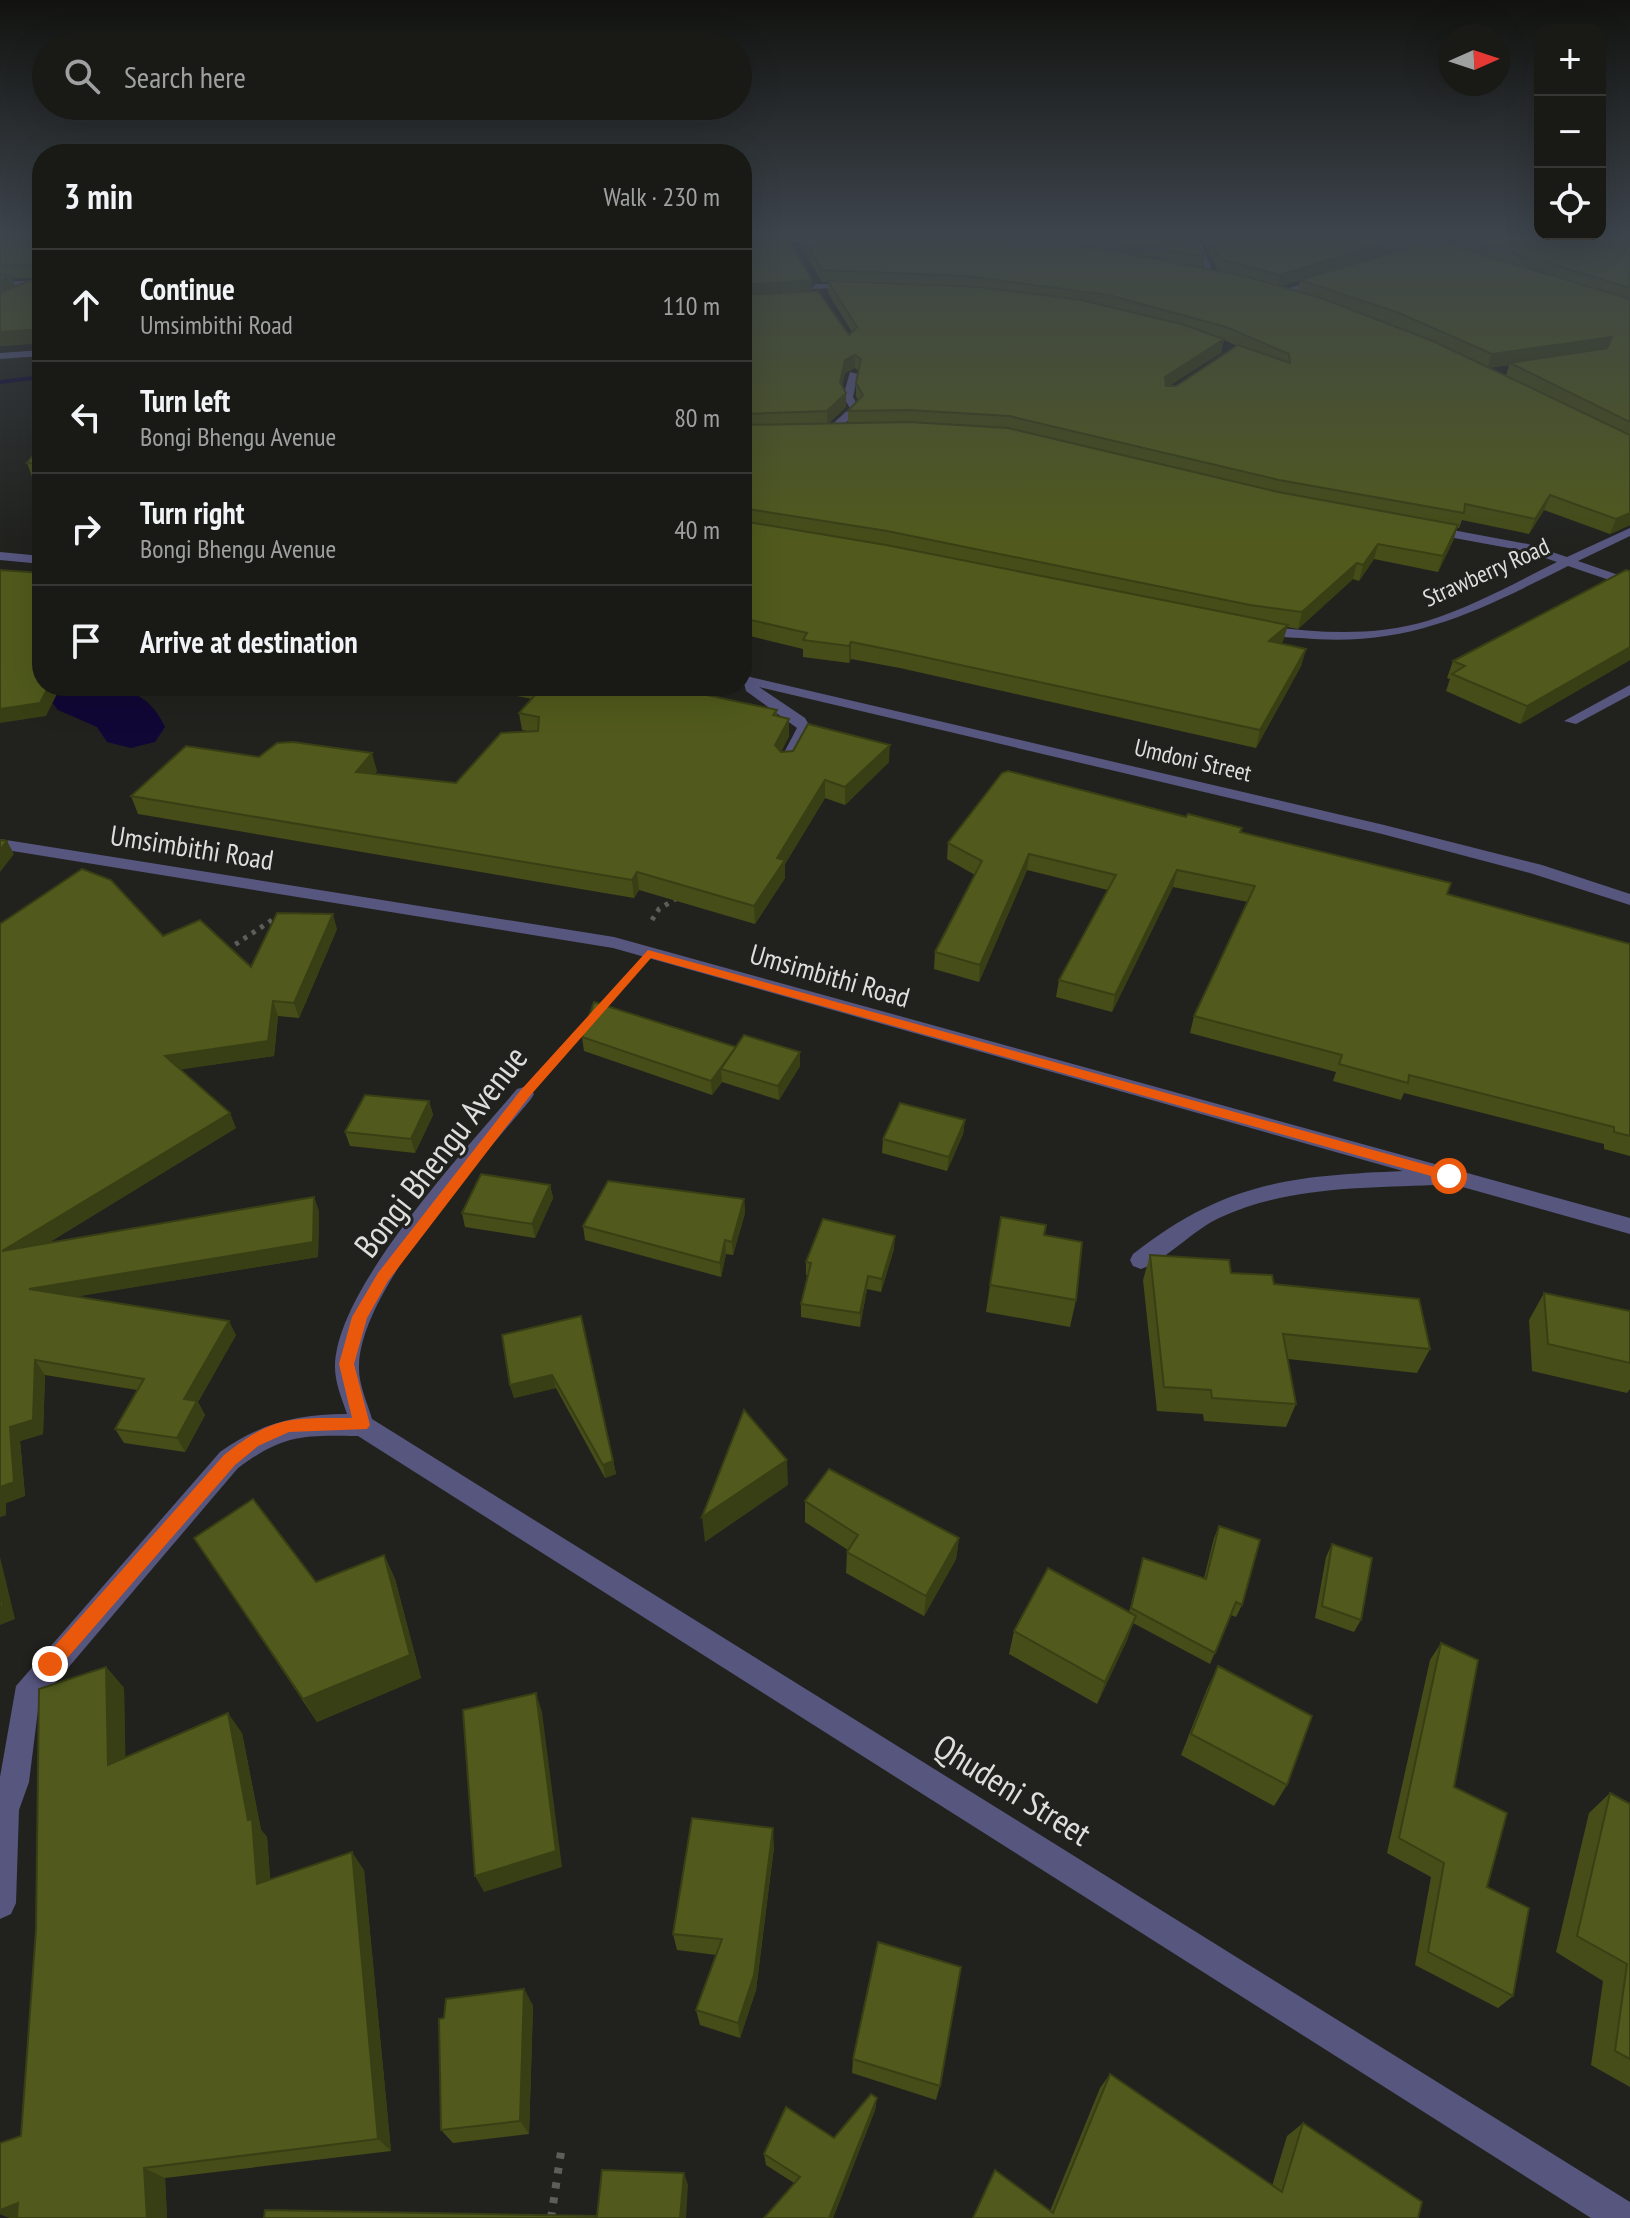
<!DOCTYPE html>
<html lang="en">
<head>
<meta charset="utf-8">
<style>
  :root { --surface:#191a16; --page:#22231f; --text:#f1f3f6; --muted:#9fa1a1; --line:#373835 }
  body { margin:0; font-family:"PT Sans Narrow",sans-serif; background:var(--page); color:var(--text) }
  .controls { position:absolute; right:24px; top:24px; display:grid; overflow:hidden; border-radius:16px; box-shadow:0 8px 32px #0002 }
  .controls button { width:72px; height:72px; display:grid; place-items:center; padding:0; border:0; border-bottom:2px solid var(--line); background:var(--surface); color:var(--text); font:40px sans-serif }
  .compass { position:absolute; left:1438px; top:24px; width:72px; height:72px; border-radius:50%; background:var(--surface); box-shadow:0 8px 32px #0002; rotate:87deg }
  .stop { position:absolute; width:24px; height:24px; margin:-18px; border:6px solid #ea580c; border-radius:50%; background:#fff }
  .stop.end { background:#ea580c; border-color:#fff; box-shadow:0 2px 8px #0008 }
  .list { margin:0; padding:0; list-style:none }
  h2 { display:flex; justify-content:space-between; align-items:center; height:104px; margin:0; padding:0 32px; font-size:34px }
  h2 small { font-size:26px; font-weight:400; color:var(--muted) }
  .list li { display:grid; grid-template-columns:52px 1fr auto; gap:24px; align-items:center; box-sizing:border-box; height:112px; padding:0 32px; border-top:2px solid var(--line) }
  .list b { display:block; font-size:30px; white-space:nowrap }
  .list p { margin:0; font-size:26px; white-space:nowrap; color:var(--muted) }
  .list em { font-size:26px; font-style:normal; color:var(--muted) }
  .icon { flex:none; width:44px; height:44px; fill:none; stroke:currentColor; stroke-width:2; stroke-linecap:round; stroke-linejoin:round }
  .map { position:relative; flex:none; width:1630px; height:2218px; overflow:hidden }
  .search { position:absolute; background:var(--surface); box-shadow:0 8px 32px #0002; left:32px; top:32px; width:720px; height:88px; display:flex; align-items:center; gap:20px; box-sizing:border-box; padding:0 28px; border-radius:44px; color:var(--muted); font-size:30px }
  .panel { position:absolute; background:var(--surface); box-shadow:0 8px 32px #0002; left:32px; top:144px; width:720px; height:552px; border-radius:32px }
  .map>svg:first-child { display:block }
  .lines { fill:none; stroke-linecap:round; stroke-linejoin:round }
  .stream { fill:#110736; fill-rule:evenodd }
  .river { fill:#110736; fill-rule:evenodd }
  .path-far1 { stroke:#5d5e5a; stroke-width:5; stroke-dasharray:4 6; stroke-linecap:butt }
  .path { stroke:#5d5e5a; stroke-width:8; stroke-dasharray:6 9; stroke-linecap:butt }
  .minor { fill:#57567f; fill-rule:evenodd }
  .wall { fill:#464d18; fill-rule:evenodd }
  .shaded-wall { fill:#393f14 }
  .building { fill:#515a1c; stroke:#393f14; stroke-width:2 }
  .route { fill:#ea580c }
  .labels { text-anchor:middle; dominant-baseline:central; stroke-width:6; stroke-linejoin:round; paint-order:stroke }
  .far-street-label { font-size:24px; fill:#dedfdd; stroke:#21221e }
  .street-label { font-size:28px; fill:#dedfdd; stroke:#21221e }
  .near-street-label { font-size:34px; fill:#dedfdd; stroke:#21221e }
</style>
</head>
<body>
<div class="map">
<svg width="1630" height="2218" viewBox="0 0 1630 2218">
  <rect width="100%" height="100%" fill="#21221e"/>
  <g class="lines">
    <!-- stream -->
    <path class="stream" d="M42,375V379L0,384V380Z"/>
    <!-- river -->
    <path class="river" d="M42,682V686C90,686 142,675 165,727L155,742L131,748L107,742L97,727L58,710L39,686Z"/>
    <!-- path-far1 -->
    <g class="path-far1">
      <path d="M652,920L659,909L677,898"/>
      <path d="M227,950L272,920"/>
      <path d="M599,1010L626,978"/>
      <path d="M546,1070L589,1020"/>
    </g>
    <!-- path -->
    <path class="path" d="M551,2218L561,2152"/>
    <!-- minor -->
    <g class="minor">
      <path d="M1188,233H1196L1216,278L1209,276Z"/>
      <path d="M1376,233H1389L1454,251L1450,253Z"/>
      <path d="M831,237L828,241L742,244V240Z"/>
      <path d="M1326,278L1329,282L1279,295L1275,292Z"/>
      <path d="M0,281H42V287L0,285Z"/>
      <path d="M815,284H855L859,287L812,289Z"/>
      <path d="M42,350V356L0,359V353Z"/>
      <path d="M850,372L858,374L853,397L860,409L835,433H827V429L850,408L843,397Z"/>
      <path d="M1431,526L1528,544L1567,557L1630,528V536L1578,561L1630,579V587L1568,566C1476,612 1408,648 1301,638C1286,637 1265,637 1253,629L1260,625C1315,633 1373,637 1427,621C1472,607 1515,583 1557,562L1525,551L1427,533L1425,530Z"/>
      <path d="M0,552L42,556V564L0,560Z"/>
      <path d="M742,675L1384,825L1542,865L1630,894V905L1530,873L1382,834L759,687L805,718L811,728L791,767H781L778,764L797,728L746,691Z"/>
      <path d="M1630,685V695L1576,724L1564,721Z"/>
      <path d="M0,839L614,937L1630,1218V1234L1441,1181L1433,1185C1361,1188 1285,1187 1219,1218C1193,1230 1165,1261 1141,1269L1133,1266L1130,1260L1133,1254C1225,1182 1290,1176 1403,1171L613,948L0,849Z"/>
      <path d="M524,1087L531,1089L534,1094L531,1099C482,1158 361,1289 359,1365C358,1383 367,1402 372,1419L1630,2202V2218H1591L358,1436C303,1435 284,1434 238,1468L39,1702L29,1782L19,1810L16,1903L11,1914L0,1919V1777L16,1686L220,1452C261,1423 297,1414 347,1414C342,1399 335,1383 335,1367C335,1289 466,1149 517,1089Z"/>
    </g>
  </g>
  <!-- wall -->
  <g class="wall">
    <path d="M0,233H42V343L0,346ZM12,278H36L15,287Z"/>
    <path d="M779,233H1192L1204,256L1202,268L1218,271L1198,233H1630V525L1610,534L1544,510L1529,534L1462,520L1459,528H1457L1453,541L1438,572L1374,559L1359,581L1353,579L1298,629L1287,627L1283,641L1280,644L1306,649L1301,666L1256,748L900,668L851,659L849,663L803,657V649L742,634V241L749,240V236L779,235ZM787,236L800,237V246L822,282H828V293L852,332L849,335L812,291V280ZM1414,238L1431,241L1316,275L1411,246ZM1458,238L1456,247L1438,242ZM1300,280L1298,291L1281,286ZM1224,340L1237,346L1176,386H1169L1221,353ZM1509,365L1506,376L1489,368ZM855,368L859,371L856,383V396L858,400L848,411V423H829L846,407V393L842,386L845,373Z"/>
    <path d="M42,444V484L35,485L27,463Z"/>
    <path d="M1630,571V660L1520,724L1446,691L1450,679L1447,678L1453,661Z"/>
    <path d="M467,686H671L670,687L777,710V716L789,719V736L781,752L889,762L845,805L825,798L785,864V878L755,924L639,890L634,898L138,814L131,796L259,757L377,771L374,774L456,783L527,731L522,730L519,713L532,699Z"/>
    <path d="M1186,817L1242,828L1241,833L1447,894L1630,944V1156L1604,1149V1144L1404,1093L1401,1100L1333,1081L1336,1072L1190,1033L1194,1016L1248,902L1173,887L1112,1012L1056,997L1059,980L1108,890L1027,870L979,982L934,969L935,952L975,875L947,859L948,843Z"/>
    <path d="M0,924L163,936L251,967L337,929L299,1018L278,1016L274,1056L180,1069L236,1128L48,1243L314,1197L319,1212L318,1257L78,1296L236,1335L198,1402L205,1415L185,1452L124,1443L115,1429L137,1390L45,1375L43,1434L20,1441L25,1496L6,1503V1515L0,1517Z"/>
    <path d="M582,1037L800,1052V1066L779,1100L722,1082L712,1095L584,1051Z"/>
    <path d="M429,1101L433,1115L415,1153L350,1146L345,1132Z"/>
    <path d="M965,1120L963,1134L947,1171L882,1153L883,1139Z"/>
    <path d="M550,1185L553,1198L535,1238L465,1227L462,1213Z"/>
    <path d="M744,1199L745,1213L733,1255L726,1254L721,1277L585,1240L583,1226Z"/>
    <path d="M1044,1235L1076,1300L1070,1327L986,1312L990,1285Z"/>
    <path d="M894,1249L881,1292L867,1289L860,1327L801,1317V1304L808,1276L806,1275V1262Z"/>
    <path d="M1150,1255L1231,1273L1274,1284L1430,1349L1417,1373L1288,1359L1296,1404L1286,1427L1204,1421L1203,1414L1157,1411L1143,1280Z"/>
    <path d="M1544,1293L1630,1311V1389L1627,1393L1532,1371L1529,1320Z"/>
    <path d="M581,1316L616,1474L605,1478L556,1388L514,1398L510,1385Z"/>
    <path d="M805,1501L959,1538L956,1559L924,1616L846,1573L847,1552L848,1550L805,1522Z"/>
    <path d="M1219,1526L1242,1605L1236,1617L1231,1615L1210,1664L1133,1623L1127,1640L1097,1704L1009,1654L1014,1631L1129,1612L1143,1558L1204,1578L1214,1538Z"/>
    <path d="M194,1538L316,1582L384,1555L395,1579L421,1678L317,1722Z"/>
    <path d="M1332,1544L1361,1620L1354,1632L1315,1618L1326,1557Z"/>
    <path d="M1441,1643L1454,1787L1487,1887L1513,1996L1498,2008L1415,1965L1431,1877L1387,1853L1430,1660Z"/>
    <path d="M1218,1666L1287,1785L1274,1806L1181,1755L1207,1689Z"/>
    <path d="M106,1667L124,1688L125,1757L242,1733L261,1830L267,1837L270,1880L364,1870L391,2151L165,2178L167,2218H10L0,2214V2143L21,2136Z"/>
    <path d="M1610,1793L1630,1804V2087L1591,2065L1603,1981L1556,1952L1589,1813Z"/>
    <path d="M774,1847L756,1990L740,2038L700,2025L696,2010L716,1955L677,1950L673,1934Z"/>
    <path d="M524,1989L533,2006L529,2134L453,2143L441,2130L444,2018Z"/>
    <path d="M853,2059L940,2086L936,2100L852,2073Z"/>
    <path d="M1110,2074L1272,2186L1287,2136L1303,2123L1418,2218H973L1050,2211L1100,2088Z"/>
    <path d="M877,2098L875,2110L833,2218H764L794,2183L766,2165L764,2154L834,2138Z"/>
  </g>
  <!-- shaded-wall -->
  <g class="shaded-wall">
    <path d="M1438,233H1491L1459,236L1458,238L1435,242Z"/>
    <path d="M1414,234L1411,246L1278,287L1280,275Z"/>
    <path d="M11,276L16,289L0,296V281Z"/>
    <path d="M812,280V292L742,297V285Z"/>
    <path d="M42,329V343L0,346V332Z"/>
    <path d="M1612,337L1607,351L1510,363L1509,365L1487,368L1492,354Z"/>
    <path d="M1224,339L1221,353L1162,390L1165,377Z"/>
    <path d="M855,355V368L845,373L840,396V382L845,360Z"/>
    <path d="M846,393V407L827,425V411Z"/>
    <path d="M1550,495L1544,510L1529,534L1535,519Z"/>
    <path d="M1630,513V525L1610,534L1616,519Z"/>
    <path d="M1458,525L1453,541L1438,572L1443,556Z"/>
    <path d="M1378,544L1374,559L1359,581L1363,565Z"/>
    <path d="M1357,563L1353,579L1298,629L1302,612Z"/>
    <path d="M1288,625L1283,641L1265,658L1269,641Z"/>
    <path d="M851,642V659L849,663V646Z"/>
    <path d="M1630,647V660L1520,724L1527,706Z"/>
    <path d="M1306,649L1301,666L1256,748L1260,730Z"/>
    <path d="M49,686H61L46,716L0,723V709Z"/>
    <path d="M789,719V736L775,763V745Z"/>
    <path d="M890,745L889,762L845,805V787Z"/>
    <path d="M372,753L377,771L361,789L356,772Z"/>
    <path d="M825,780V798L785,864V878L755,924L754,906L777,858Z"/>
    <path d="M7,841L14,854L0,872V850Z"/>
    <path d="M1029,854L1027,870L979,982L980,965Z"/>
    <path d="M1177,870L1173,887L1112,1012L1115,995Z"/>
    <path d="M637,872L639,890L634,898L632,880Z"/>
    <path d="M333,914L337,929L299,1018L294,1003Z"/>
    <path d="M273,1001L278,1016L274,1056L171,1071L165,1056Z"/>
    <path d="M736,1047L721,1069L722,1082L712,1095L711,1081Z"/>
    <path d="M800,1052V1066L779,1100L778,1086Z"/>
    <path d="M429,1101L433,1115L415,1153L411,1139Z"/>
    <path d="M230,1113L236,1128L11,1266L2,1251Z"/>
    <path d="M965,1120L963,1134L947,1171L949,1157Z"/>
    <path d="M550,1185L553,1198L535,1238L532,1224Z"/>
    <path d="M314,1197L319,1212L318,1257L38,1303L29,1289Z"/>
    <path d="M744,1199L745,1213L733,1255L732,1242Z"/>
    <path d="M895,1236L894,1249L881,1292L882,1279Z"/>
    <path d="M725,1240L726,1254L721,1277L720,1263Z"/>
    <path d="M868,1276L867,1289L860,1327V1313Z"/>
    <path d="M229,1321L236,1335L198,1402L205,1415L185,1452L177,1438L184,1399Z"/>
    <path d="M35,1360L45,1375L43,1434L20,1441L25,1496L6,1503V1515L0,1517V1487L10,1427Z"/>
    <path d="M552,1375L556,1388L514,1398L510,1385Z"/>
    <path d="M787,1460L788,1485L705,1542L702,1517Z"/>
    <path d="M613,1461L616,1474L605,1478L603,1465Z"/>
    <path d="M959,1538L956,1559L924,1616L926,1596Z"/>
    <path d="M384,1555L395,1579L421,1678L317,1722L303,1699Z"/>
    <path d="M0,1557L15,1619L0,1625Z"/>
    <path d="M1136,1616L1127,1640L1097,1704L1105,1682Z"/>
    <path d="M106,1667L124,1688L126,1784L108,1765Z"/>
    <path d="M536,1693L542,1712L562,1867L484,1892L475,1876Z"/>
    <path d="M228,1713L242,1733L261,1830L267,1837L272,1901L257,1884L248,1820Z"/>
    <path d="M773,1828L774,1847L756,1990L740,2038L738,2023Z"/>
    <path d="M352,1852L364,1870L391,2151L378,2139Z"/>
    <path d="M524,1989L533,2006L529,2134L520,2121Z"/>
    <path d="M877,2098L875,2110L833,2218H829Z"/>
    <path d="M144,2168L165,2178L167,2218H147Z"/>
    <path d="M684,2173L688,2185L686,2218H680Z"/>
    <path d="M18,2203L29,2218H10L0,2214V2210Z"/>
  </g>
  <!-- building -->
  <g class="building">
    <path d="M0,233H42V329L0,332V293L39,277L38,265H0Z"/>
    <path d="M1026,233H1192L1204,256L1093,239Z"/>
    <path d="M1206,233H1409L1414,234L1280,275L1220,259Z"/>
    <path d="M1471,233H1540V234L1630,233V288L1459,236Z"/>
    <path d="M786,234L812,280L742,285V241L753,240L749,236Z"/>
    <path d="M800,234L947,235L1099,248L1248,277L1321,298L1433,341L1630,435V513L1616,519L1550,495L1535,519L1465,504L1464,513L1279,480L1009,416L909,410L848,411L863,395L856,383L861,359L855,355L845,360L840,382L846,393L827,411L742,414V295L818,291L849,335L857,327L828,281L978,287L1081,300L1181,324L1224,339L1165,377L1166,386H1176L1238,345L1290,363L1289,354L1226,327L1109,295L966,276L822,270Z"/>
    <path d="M1434,240L1630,299V422L1510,363L1607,348L1612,337L1492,354L1399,313L1300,280Z"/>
    <path d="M0,275L11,276L0,281Z"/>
    <path d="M909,422L1008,428L1278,492L1458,525L1443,556L1378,544L1363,565L1357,563L1302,612L1250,605L887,531L742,508V425Z"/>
    <path d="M42,444V462L27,463Z"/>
    <path d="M742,521L886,545L1288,625L1269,641L1306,649L1260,730L901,652L851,642L849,646L803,640L807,633L742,618Z"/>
    <path d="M0,570L42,573V686H49L40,703L0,709Z"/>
    <path d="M1626,570L1630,571V647L1527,706L1452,674L1465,666L1453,661Z"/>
    <path d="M543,686H664L777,710L773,715L789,719L775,745L781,752L793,751L808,724L890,745L845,787L825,780L777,858L785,860L754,906L637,872L632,880L131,796L186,746L259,757L277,743L293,742L372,753L356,772L456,783L501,733L538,731L539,717L519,713Z"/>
    <path d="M1008,771L1186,817L1188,814L1242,828L1240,832L1451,883L1447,894L1630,944V1136L1614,1132V1127L1409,1075L1408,1083L1339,1064L1342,1055L1194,1016L1255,886L1177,870L1115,995L1059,980L1116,875L1029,854L980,965L935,952L982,861L948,843L1002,773Z"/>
    <path d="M0,840L7,841L0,850Z"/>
    <path d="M82,869L111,880L163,936L200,920L251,967L277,913L333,914L294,1003L273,1001L268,1041L165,1056L230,1113L2,1251L314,1197L313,1242L29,1289L229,1321L184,1399L197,1401L177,1438L115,1429L144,1379L35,1360L33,1420L10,1427L14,1482L0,1487V924Z"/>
    <path d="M594,1002L736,1047L711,1081L582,1037Z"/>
    <path d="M744,1035L800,1052L778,1086L721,1069Z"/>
    <path d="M365,1095L429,1101L411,1139L345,1132Z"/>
    <path d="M900,1103L965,1120L949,1157L883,1139Z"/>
    <path d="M481,1174L550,1185L532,1224L462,1213Z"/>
    <path d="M608,1181L744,1199L732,1242L725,1240L720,1263L583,1226Z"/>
    <path d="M1001,1217L1046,1225L1044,1235L1082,1242L1076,1300L990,1285Z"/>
    <path d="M823,1219L895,1236L882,1279L868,1276L860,1313L801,1304L811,1263L806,1262Z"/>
    <path d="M1150,1255L1229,1260L1231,1273L1272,1275L1274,1284L1419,1299L1430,1349L1283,1334L1296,1404L1212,1398L1211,1390L1164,1387Z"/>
    <path d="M1544,1293L1630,1311V1363L1548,1344Z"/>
    <path d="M581,1316L613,1461L603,1465L552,1375L510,1385L502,1335Z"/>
    <path d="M744,1410L787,1460L702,1517Z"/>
    <path d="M829,1469L959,1538L926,1596L847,1552L858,1535L805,1501Z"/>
    <path d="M253,1499L316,1582L384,1555L410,1655L303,1699L194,1538Z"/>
    <path d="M1219,1526L1260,1540L1242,1605L1236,1602L1215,1653L1131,1608L1143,1558L1206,1579Z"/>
    <path d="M1332,1544L1372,1558L1361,1620L1322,1606Z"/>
    <path d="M1048,1568L1136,1616L1105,1682L1014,1631Z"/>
    <path d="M0,1592L3,1606L0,1607Z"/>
    <path d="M1441,1643L1478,1660L1454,1787L1507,1813L1487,1887L1529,1908L1513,1996L1428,1952L1444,1863L1399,1838Z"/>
    <path d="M1218,1666L1312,1716L1287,1785L1191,1734Z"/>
    <path d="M106,1667L108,1765L228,1713L248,1820L252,1819L257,1884L352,1852L378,2139L144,2168L147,2218H17L18,2203L0,2210V2143L21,2136L36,1930L39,1689Z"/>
    <path d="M536,1693L556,1851L475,1876L463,1710Z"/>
    <path d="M1610,1793L1630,1804V2059L1615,2051L1627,1964L1577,1936Z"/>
    <path d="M692,1818L773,1828L754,1975L738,2023L696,2010L722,1939L673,1934Z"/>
    <path d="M878,1942L961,1967L940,2086L853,2059Z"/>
    <path d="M524,1989L520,2121L441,2130L439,2019L444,2018L446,1999Z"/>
    <path d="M1110,2074L1282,2192L1303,2123L1422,2202L1418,2218H973L995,2170L1053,2213Z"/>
    <path d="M871,2094L877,2098L829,2218H764L800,2177L764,2154L786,2107L834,2138Z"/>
    <path d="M602,2170L684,2173L680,2218H264L265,2210L597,2216Z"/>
  </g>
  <!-- sky -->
  <linearGradient id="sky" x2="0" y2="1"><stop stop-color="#121310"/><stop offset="0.43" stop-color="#3d444c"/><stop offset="1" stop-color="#3d444c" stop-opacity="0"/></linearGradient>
  <rect width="1630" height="543" fill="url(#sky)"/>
  <!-- route -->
  <path class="route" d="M648,950L1449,1171L1456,1176L1449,1181L651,958L529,1097L388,1281L367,1318L354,1364L370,1425L367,1429L289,1432L258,1446L235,1465L56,1671H44V1658L224,1455C274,1415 291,1418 352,1418L339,1364L352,1317L378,1273L520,1091Z"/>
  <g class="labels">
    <!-- far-street labels -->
    <g class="far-street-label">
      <text transform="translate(1486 572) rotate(-24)">Strawberry Road</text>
      <text transform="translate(1193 760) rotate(13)">Umdoni Street</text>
    </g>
    <!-- street labels -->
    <g class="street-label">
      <text transform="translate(192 847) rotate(9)">Umsimbithi Road</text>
      <text transform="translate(830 975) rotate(16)">Umsimbithi Road</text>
    </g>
    <!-- near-street labels -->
    <g class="near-street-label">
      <text transform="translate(440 1151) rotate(-52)">Bongi Bhengu Avenue</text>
      <text transform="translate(1013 1789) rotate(32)">Qhudeni Street</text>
    </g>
  </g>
</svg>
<div class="controls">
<button>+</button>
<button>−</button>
<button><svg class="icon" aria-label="locate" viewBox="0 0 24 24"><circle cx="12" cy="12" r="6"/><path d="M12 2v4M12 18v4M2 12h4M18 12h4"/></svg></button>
</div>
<svg class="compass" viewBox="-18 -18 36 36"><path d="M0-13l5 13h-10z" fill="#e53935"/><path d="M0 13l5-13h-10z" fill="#9fa1a1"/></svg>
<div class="stop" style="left:1449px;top:1176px"></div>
<div class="stop end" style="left:50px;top:1664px"></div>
<div class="search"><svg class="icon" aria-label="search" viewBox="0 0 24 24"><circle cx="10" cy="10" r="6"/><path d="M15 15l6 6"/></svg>Search here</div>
<section class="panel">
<h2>3 min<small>Walk · 230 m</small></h2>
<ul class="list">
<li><svg class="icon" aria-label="ahead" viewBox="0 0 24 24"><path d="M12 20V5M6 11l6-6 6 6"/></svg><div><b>Continue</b><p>Umsimbithi Road</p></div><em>110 m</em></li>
<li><svg class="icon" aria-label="left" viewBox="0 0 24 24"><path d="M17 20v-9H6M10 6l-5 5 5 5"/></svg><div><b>Turn left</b><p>Bongi Bhengu Avenue</p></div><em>80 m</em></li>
<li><svg class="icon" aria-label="right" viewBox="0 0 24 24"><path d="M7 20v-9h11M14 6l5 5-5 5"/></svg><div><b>Turn right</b><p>Bongi Bhengu Avenue</p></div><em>40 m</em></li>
<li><svg class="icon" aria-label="arrive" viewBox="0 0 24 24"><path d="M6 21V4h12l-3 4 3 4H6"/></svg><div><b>Arrive at destination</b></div></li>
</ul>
</section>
</div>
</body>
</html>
